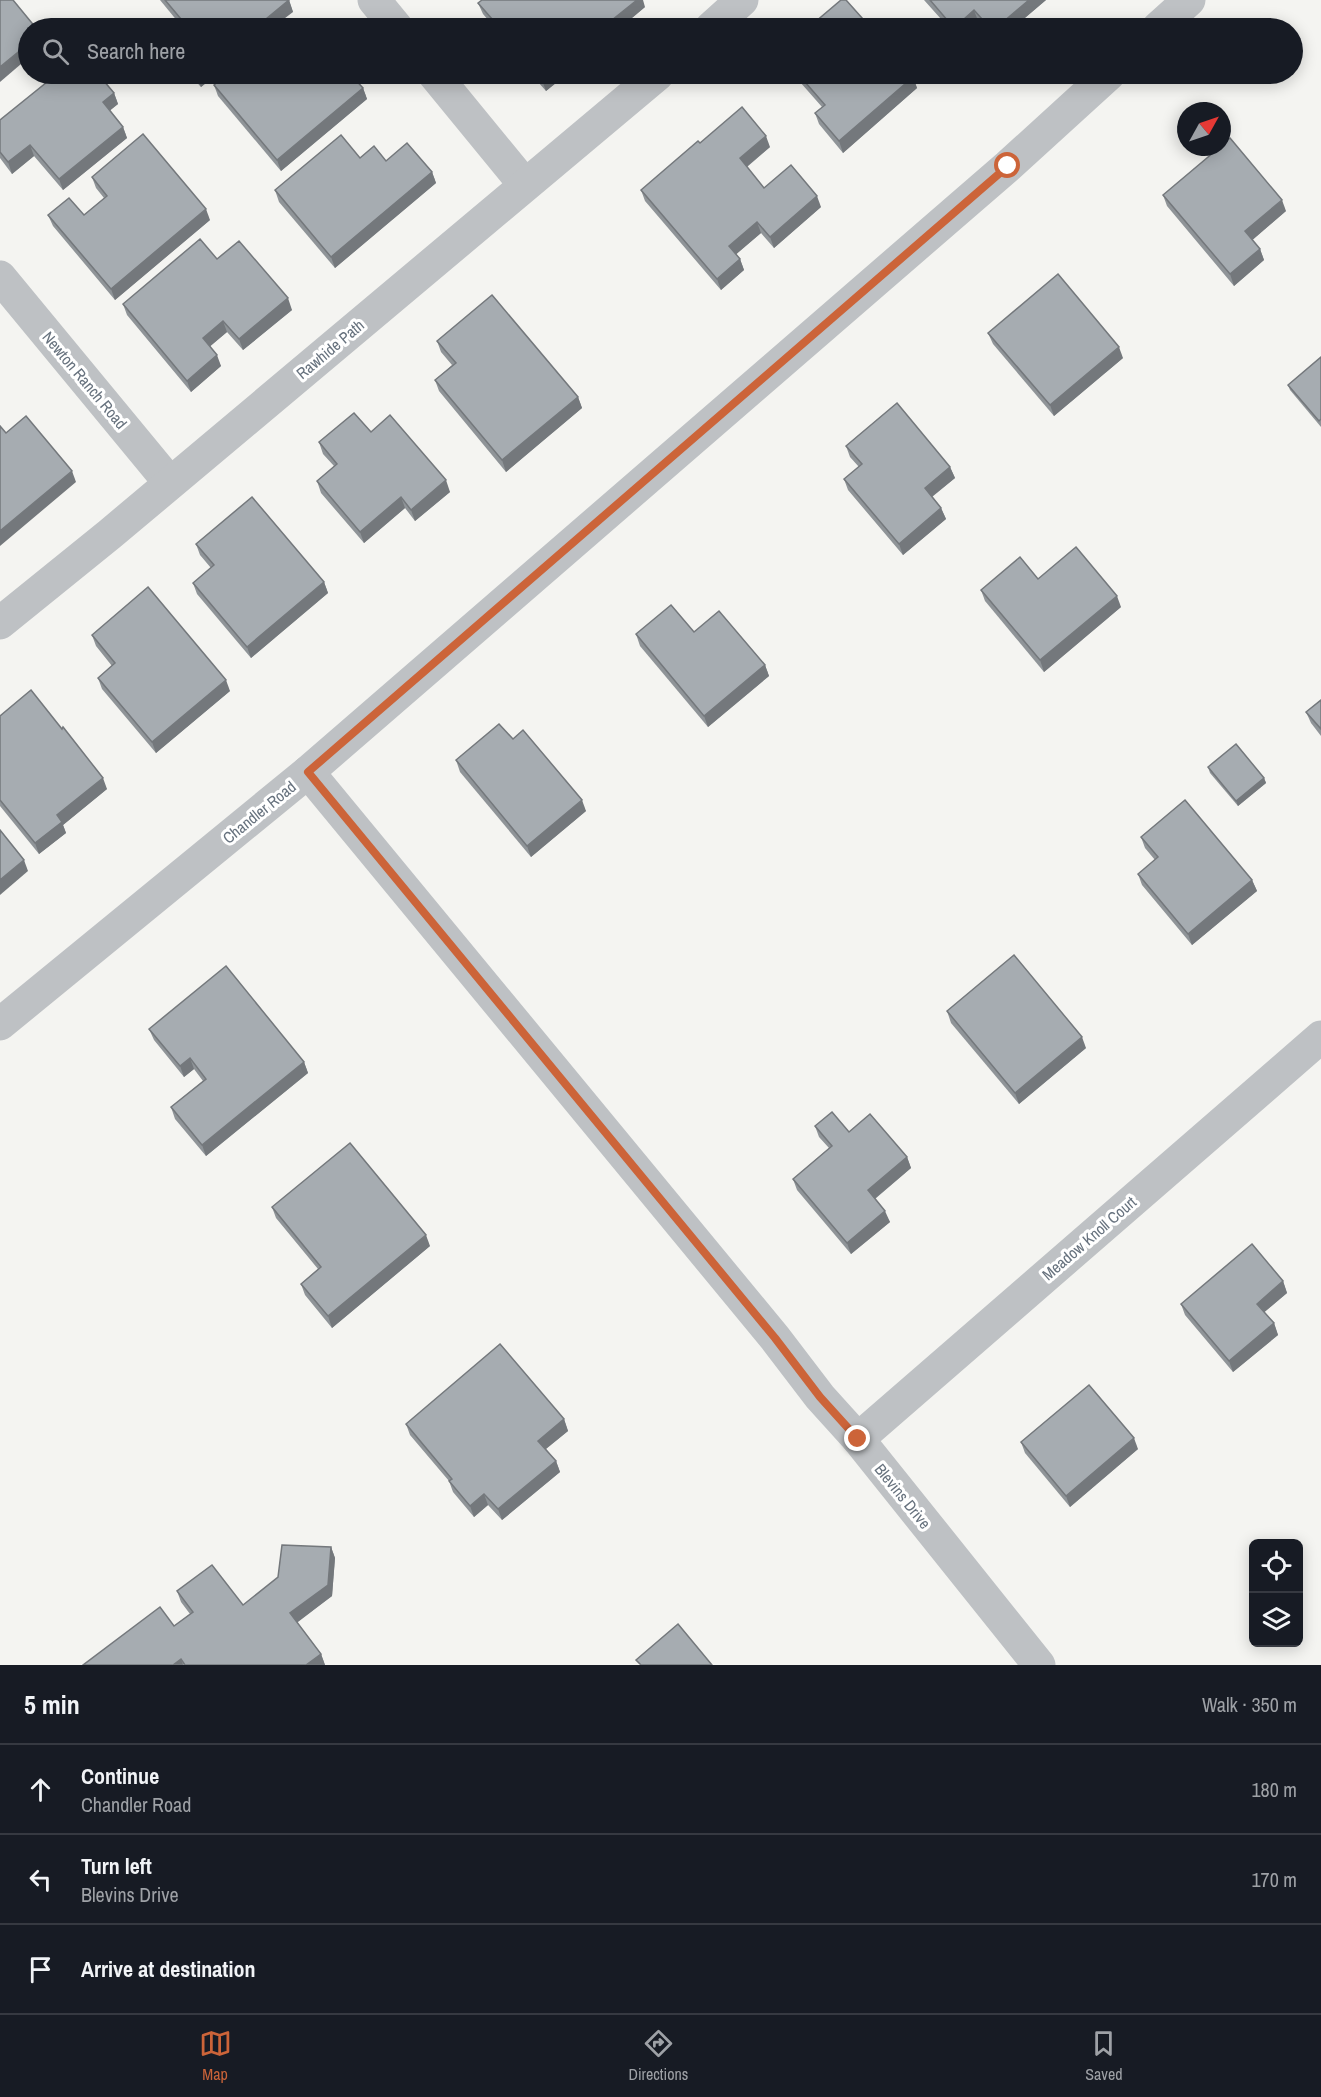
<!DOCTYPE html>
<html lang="en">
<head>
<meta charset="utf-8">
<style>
  :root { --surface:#171b24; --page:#242831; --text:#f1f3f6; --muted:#9ea1a6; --line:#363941; --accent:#cc6439 }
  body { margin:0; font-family:"Archivo Narrow",sans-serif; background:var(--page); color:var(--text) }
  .controls { position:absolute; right:18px; bottom:18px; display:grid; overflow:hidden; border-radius:9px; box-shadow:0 3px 15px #0003 }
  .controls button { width:54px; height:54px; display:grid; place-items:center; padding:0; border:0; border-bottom:2px solid var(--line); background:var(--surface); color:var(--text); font:30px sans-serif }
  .compass { position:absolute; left:1177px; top:102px; width:54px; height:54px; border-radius:50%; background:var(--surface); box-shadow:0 3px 15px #0003; rotate:50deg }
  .stop { position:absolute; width:18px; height:18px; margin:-14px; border:4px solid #cc6439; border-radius:50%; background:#fff }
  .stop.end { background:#cc6439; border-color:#fff; box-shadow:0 2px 6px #0008 }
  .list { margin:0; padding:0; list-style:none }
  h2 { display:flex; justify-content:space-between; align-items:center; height:78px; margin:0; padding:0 24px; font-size:26px }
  h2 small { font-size:20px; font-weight:400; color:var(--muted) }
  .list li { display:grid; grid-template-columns:39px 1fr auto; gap:18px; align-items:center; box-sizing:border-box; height:90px; padding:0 24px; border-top:2px solid var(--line) }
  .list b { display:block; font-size:22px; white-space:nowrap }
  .list p { margin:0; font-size:20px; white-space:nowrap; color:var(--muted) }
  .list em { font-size:20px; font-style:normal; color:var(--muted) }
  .icon { flex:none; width:33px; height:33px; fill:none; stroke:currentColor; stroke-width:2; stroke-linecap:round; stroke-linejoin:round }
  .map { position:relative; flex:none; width:1321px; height:1665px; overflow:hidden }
  .search { position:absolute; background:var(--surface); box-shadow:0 3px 15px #0003; left:18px; right:18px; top:18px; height:66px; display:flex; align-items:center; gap:15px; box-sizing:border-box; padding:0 21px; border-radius:33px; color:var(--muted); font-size:22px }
  .sheet { height:348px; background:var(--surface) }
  nav { display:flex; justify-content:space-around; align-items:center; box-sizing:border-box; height:84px; border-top:2px solid var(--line); background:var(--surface); font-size:16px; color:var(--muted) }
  nav a { display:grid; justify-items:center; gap:3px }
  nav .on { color:var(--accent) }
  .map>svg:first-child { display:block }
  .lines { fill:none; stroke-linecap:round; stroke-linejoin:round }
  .minor { stroke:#bec1c4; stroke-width:33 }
  .wall { fill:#8f9498 }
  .shaded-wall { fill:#74787c }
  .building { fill:#a6acb1; stroke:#74787c; stroke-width:1.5 }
  .route { stroke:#cc6439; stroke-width:8 }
  .labels { text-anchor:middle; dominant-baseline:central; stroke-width:6; stroke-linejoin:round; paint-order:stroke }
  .street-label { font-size:16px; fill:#67727e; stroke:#fff }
</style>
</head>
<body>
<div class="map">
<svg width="1321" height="1665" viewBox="0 0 1321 1665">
  <rect width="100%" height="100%" fill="#f4f4f1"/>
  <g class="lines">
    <!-- minor -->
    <g class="minor">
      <path d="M374,0L397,28"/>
      <path d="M711,28L742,0"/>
      <path d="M1158,28L1189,0"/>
      <path d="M434,74L525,185"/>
      <path d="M0,277L170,483"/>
      <path d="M0,623L110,534L658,74"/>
      <path d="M308,772L775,1338L820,1397L858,1439L1039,1665"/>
      <path d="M0,1024L308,772L1008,166L1109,74"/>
      <path d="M858,1439L1321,1037"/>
    </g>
  </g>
  <!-- wall -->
  <g class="wall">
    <path d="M160,0H289L293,12L183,28Z"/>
    <path d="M924,0H1046L1013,28H985L978,21L970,28H949Z"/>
    <path d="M478,3L645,7L620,28H495L483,14Z"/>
    <path d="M189,74H217L201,87Z"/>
    <path d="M531,74H567L546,91Z"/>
    <path d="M793,74H910L913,77L917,88L843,153L819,124L815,113L822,107Z"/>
    <path d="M214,85L363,88L367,99L281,171L218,96Z"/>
    <path d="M114,93L118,104L110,110L123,127L127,138L63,190L34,156L12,174L0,158V120Z"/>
    <path d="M700,143L770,147L747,167L764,188L821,207L774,248L761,233L736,254L740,259L744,270L721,290L645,201L641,190Z"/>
    <path d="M386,161L432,172L436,183L335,268L279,202L275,190Z"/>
    <path d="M92,177L210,220L115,300L53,226L48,215H84L104,198L96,188Z"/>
    <path d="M1163,195L1286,211L1252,240L1260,249L1264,260L1234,286L1167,206Z"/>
    <path d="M217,259L292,310L243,350L227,332L210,346L221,366L191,392L127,315L123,304Z"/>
    <path d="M988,333L1123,358L1054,416L993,344Z"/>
    <path d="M437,341L578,397L582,408L506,472L439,391L435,380L452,365L441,352Z"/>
    <path d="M1321,357V427L1290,390L1288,385Z"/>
    <path d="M371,432L450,492L415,521L405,508L364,543L321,493L317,481L334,466L323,454L319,442Z"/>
    <path d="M846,446L950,467L955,478L932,497L941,508L946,519L903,555L848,490L844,479L859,467L850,457Z"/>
    <path d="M196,544L324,582L328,593L251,658L197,594L193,583L211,568L200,555Z"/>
    <path d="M1038,579L1121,607L1044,672L985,601L981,590Z"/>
    <path d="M694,632L765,665L769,676L708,727L640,646L636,634Z"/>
    <path d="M92,635L230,691L156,753L102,689L98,678L112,666L96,646Z"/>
    <path d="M1321,700V736L1311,723L1306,712Z"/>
    <path d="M0,716L107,789L63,825L66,833L39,854L0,806Z"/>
    <path d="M513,739L586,811L531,857L460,772L456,760Z"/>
    <path d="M1208,767L1264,778L1266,783L1238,806L1210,773Z"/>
    <path d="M1141,837L1252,880L1257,891L1192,945L1142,885L1138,874L1155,860L1145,848Z"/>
    <path d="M947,1011L1086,1048L1019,1104L951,1023Z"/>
    <path d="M149,1029L304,1062L308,1073L206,1156L175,1119L171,1107L203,1081L194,1069L184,1077L154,1040Z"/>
    <path d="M815,1126L849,1132L907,1157L911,1168L875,1199L890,1222L851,1254L797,1190L793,1179L829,1148L819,1137Z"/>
    <path d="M272,1207L430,1246L332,1328L305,1295L301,1284L318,1269L276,1218Z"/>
    <path d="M1283,1281L1287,1293L1264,1312L1274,1323L1278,1335L1233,1372L1185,1315L1181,1304Z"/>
    <path d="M564,1419L568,1431L546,1449L556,1461L560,1472L502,1520L488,1505L474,1517L453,1492L449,1481L410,1435L406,1424Z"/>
    <path d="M1021,1442L1138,1449L1070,1507L1025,1453Z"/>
    <path d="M331,1547L335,1558L332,1596L297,1622L321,1654L325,1665H83L174,1626L190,1614L181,1602L177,1591L243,1605Z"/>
  </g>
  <!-- shaded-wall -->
  <g class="shaded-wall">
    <path d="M289,0L293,12L272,28H255Z"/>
    <path d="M637,0H643L645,7L620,28H602Z"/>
    <path d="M1029,0H1046L1013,28H996Z"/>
    <path d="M974,10L978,21L970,28H954Z"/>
    <path d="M574,20L577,28H564Z"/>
    <path d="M28,44V58L0,82V67Z"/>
    <path d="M200,74H217L201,87L197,76Z"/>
    <path d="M549,74H567L546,91L542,80Z"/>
    <path d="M913,77L917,88L843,153L839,141Z"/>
    <path d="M363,88L367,99L281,171L277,160Z"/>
    <path d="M114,93L118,104L107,113L103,102Z"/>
    <path d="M123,127L127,138L63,190L59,179Z"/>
    <path d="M766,136L770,147L744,169L740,158Z"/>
    <path d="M30,145L34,156L12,174L8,162Z"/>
    <path d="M432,172L436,183L335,268L331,257Z"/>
    <path d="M817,196L821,207L774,248L770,237Z"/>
    <path d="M1282,200L1286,211L1249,243L1245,231Z"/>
    <path d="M206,209L210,220L115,300L111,289Z"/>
    <path d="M757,222L761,233L733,257L729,246Z"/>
    <path d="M1260,249L1264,260L1234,286L1230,274Z"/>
    <path d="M740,259L744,270L721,290L717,279Z"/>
    <path d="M288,298L292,310L243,350L239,339Z"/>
    <path d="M223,321L227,332L207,349L203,338Z"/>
    <path d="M1119,347L1123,358L1054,416L1050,405Z"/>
    <path d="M217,355L221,366L191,392L187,381Z"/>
    <path d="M578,397L582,408L506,472L502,460Z"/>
    <path d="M950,467L955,478L929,499L925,488Z"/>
    <path d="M72,471L76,482L0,546V531Z"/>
    <path d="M446,480L450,492L415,521L411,510Z"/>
    <path d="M401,497L405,508L364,543L360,532Z"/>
    <path d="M941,508L946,519L903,555L899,544Z"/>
    <path d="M324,582L328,593L251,658L247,647Z"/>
    <path d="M1117,596L1121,607L1044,672L1040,660Z"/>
    <path d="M765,665L769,676L708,727L704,716Z"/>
    <path d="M226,680L230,691L156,753L152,742Z"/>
    <path d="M103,778L107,789L63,825L66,833L39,854L35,843L57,815Z"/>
    <path d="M1264,778L1266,783L1238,806L1236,801Z"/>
    <path d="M582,800L586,811L531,857L527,846Z"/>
    <path d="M24,860L28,871L0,895V880Z"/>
    <path d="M1252,880L1257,891L1192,945L1188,934Z"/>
    <path d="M1082,1037L1086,1048L1019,1104L1015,1093Z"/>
    <path d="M190,1058L194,1069L184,1077L180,1066Z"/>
    <path d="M304,1062L308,1073L206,1156L202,1145Z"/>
    <path d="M907,1157L911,1168L872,1201L868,1190Z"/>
    <path d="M885,1211L890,1222L851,1254L847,1243Z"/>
    <path d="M426,1235L430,1246L332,1328L328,1316Z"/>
    <path d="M1283,1281L1287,1293L1261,1315L1257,1304Z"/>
    <path d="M1274,1323L1278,1335L1233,1372L1229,1361Z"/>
    <path d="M564,1419L568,1431L542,1452L538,1441Z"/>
    <path d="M1134,1438L1138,1449L1070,1507L1066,1496Z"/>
    <path d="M556,1461L560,1472L502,1520L498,1509Z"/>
    <path d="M484,1494L488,1505L474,1517L470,1506Z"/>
    <path d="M331,1547L335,1558L332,1596L294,1625L290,1613Z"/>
    <path d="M321,1654L325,1665H306Z"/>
    <path d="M181,1659L183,1665H173Z"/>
  </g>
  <!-- building -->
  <g class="building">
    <path d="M0,0H13L36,28H28V44L0,67Z"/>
    <path d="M165,0H289L255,28H182L186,25Z"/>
    <path d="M482,0H637L602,28H581L574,20L564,28H500L478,3Z"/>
    <path d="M841,0H846L871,28H808Z"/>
    <path d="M930,0H1029L996,28H990L974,10L954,28Z"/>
    <path d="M57,74H98L114,93L103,102L123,127L59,179L30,145L8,162L0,152V120Z"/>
    <path d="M227,74H350L363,88L277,160L214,85Z"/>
    <path d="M537,74H549L542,80Z"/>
    <path d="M798,74H910L913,77L839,141L815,113L825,105Z"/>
    <path d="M742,107L766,136L740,158L764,188L791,165L817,196L770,237L757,222L729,246L740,259L717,279L641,190L698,141L700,143Z"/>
    <path d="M143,134L206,209L111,289L48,215L69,198L84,215L107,196L92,177Z"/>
    <path d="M341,135L360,158L374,146L386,161L407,143L432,172L331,257L275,190Z"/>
    <path d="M1230,138L1282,200L1245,231L1260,249L1230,274L1163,195L1220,147H1222V145Z"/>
    <path d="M200,239L217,259L239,241L288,298L239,339L223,321L203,338L217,355L187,381L123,304Z"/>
    <path d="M1058,274L1119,347L1050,405L988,333Z"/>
    <path d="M492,295L578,397L502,460L435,380L456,363L437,341Z"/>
    <path d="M1321,357V419L1319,421L1288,385Z"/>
    <path d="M897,403L950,467L925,488L941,508L899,544L844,479L862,464L846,446Z"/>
    <path d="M354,413L371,432L390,415L446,480L411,510L401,497L360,532L317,481L337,464L319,442Z"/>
    <path d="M26,416L72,471L0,531V426L6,433Z"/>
    <path d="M252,497L324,582L247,647L193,583L214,565L196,544Z"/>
    <path d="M1076,547L1117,596L1040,660L981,590L1020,557L1038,579Z"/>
    <path d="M148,587L226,680L152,742L98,678L115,663L92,635Z"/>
    <path d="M671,605L694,632L719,611L765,665L704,716L636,634Z"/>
    <path d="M31,690L62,729L63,727L103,778L57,815L62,822L35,843L0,800V716Z"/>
    <path d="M1321,700V729L1306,712Z"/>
    <path d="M499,724L513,739L523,730L582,800L527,846L456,760Z"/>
    <path d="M1236,744L1264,778L1236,801L1208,767Z"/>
    <path d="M1185,800L1252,880L1188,934L1138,874L1158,857L1141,837Z"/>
    <path d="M0,830L24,860L0,880Z"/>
    <path d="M1014,955L1082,1037L1015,1093L947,1011Z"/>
    <path d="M226,966L304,1062L202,1145L171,1107L206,1079L190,1058L180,1066L149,1029Z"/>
    <path d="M832,1112L849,1132L870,1114L907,1157L868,1190L885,1211L847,1243L793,1179L832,1146L815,1126Z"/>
    <path d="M350,1143L426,1235L328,1316L301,1284L321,1267L272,1207Z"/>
    <path d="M1252,1244L1283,1281L1257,1304L1274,1323L1229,1361L1181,1304Z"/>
    <path d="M500,1344L564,1419L538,1441L556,1461L498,1509L484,1494L470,1506L449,1481L452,1479L406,1424Z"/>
    <path d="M1089,1385L1134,1438L1066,1496L1021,1442Z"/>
    <path d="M282,1545L331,1547L328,1585L290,1613L321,1654L306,1665H185L181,1659L173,1665H83L160,1607L174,1626L193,1612L177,1591L212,1565L243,1605L278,1577Z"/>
    <path d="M678,1624L712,1665H641L636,1660Z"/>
  </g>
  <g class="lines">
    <!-- route -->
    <path class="route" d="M858,1439L820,1397L775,1338L308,772L1008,166"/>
  </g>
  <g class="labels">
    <!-- street labels -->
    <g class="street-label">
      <text transform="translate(330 349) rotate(-40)">Rawhide Path</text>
      <text transform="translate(85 380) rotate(50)">Newton Ranch Road</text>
      <text transform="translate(259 812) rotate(-39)">Chandler Road</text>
      <text transform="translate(1089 1238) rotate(-41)">Meadow Knoll Court</text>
      <text transform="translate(903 1496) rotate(51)">Blevins Drive</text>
    </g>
  </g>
</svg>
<div class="controls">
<button><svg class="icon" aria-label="locate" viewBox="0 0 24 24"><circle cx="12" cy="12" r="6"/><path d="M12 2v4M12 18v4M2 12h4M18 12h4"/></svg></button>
<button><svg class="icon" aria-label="layers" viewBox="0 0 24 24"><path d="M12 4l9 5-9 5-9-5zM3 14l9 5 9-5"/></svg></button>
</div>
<svg class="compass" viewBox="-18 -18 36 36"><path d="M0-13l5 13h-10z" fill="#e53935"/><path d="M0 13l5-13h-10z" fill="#9ea1a6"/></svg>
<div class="stop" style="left:1008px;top:166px"></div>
<div class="stop end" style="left:858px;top:1439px"></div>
<div class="search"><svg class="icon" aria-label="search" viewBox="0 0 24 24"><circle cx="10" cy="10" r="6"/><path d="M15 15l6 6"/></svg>Search here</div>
</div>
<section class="sheet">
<h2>5 min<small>Walk · 350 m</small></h2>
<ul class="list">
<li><svg class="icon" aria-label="ahead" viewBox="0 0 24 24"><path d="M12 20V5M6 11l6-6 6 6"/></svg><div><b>Continue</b><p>Chandler Road</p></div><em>180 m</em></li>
<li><svg class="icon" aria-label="left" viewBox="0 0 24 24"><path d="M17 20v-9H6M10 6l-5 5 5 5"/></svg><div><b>Turn left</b><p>Blevins Drive</p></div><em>170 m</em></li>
<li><svg class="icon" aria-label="arrive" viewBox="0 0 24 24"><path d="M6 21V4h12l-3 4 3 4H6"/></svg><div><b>Arrive at destination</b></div></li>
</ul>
</section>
<nav>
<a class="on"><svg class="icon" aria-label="map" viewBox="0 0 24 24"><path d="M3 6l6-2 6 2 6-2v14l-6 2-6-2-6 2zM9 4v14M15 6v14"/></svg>Map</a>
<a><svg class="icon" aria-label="directions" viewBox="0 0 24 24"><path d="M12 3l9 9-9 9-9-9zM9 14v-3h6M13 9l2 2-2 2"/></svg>Directions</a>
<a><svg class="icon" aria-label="saved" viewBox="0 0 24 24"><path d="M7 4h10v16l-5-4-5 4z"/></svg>Saved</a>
</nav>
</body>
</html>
